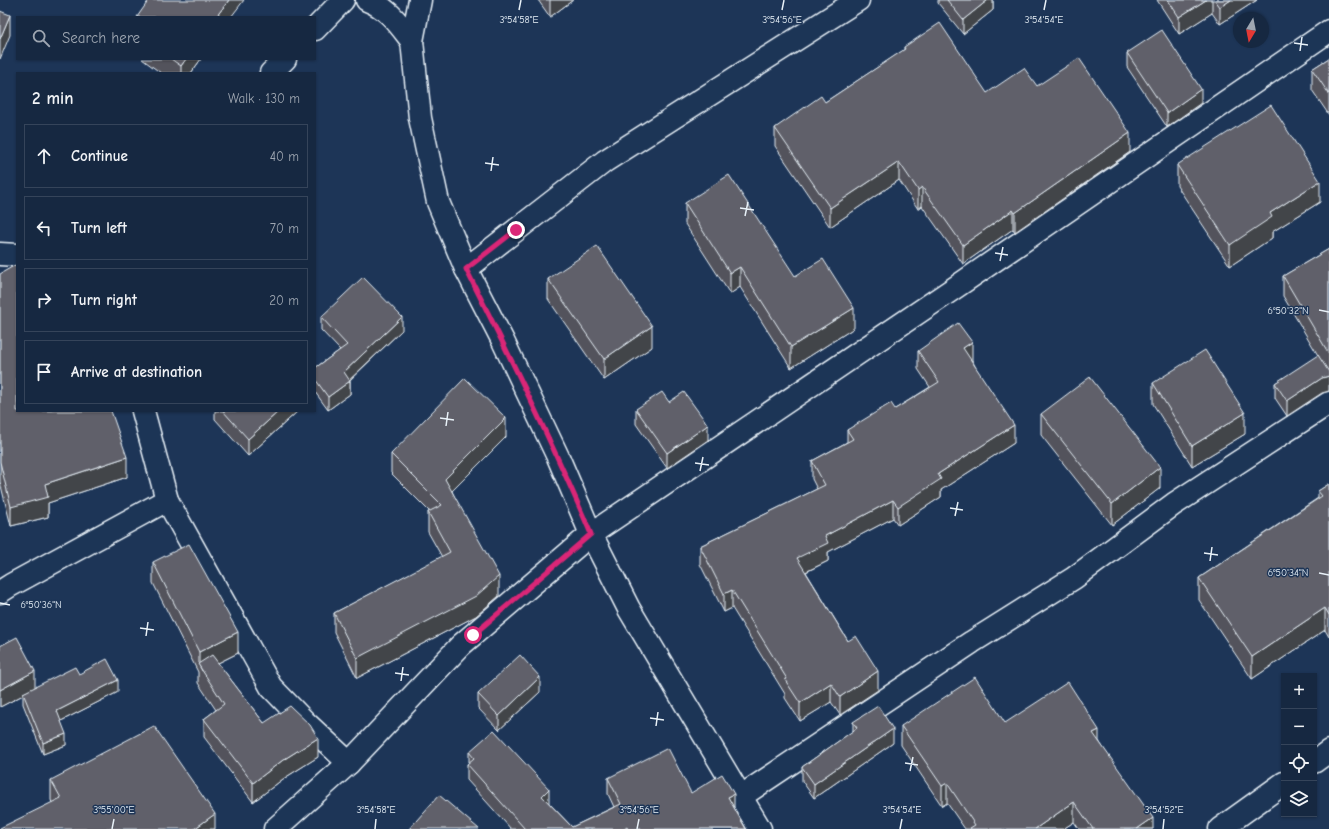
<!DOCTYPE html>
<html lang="en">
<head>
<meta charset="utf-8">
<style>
  :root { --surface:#162841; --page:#1f3048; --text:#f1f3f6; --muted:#9ea6b1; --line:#35445a }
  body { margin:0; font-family:"Comic Neue",sans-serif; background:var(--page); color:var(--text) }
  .controls { position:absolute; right:12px; bottom:12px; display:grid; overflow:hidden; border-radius:0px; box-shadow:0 1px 3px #0004 }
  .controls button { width:36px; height:36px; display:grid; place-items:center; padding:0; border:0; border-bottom:1px solid var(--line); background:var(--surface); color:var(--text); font:20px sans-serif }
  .compass { position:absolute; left:1233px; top:12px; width:36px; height:36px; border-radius:50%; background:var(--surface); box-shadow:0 1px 3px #0004; rotate:190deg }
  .stop { position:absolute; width:12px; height:12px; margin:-9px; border:3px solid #db2777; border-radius:50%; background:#fff }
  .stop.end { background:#db2777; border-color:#fff; box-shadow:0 1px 4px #0008 }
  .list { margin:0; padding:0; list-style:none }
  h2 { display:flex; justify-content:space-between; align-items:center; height:52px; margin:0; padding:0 16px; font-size:17px }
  h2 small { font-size:13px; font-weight:400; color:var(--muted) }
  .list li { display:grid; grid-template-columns:26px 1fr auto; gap:12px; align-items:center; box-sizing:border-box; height:64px; margin:0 8px 8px; padding:0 8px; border:1px solid var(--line); border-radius:0px }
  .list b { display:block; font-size:15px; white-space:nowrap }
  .list em { font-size:13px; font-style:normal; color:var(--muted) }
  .icon { flex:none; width:22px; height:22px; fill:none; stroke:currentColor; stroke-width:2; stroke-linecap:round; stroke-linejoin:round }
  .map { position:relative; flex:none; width:1329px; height:829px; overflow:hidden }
  .search { position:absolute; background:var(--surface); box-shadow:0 1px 3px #0004; left:16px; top:16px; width:300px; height:44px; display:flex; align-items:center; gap:10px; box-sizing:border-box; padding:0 14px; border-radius:0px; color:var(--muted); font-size:15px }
  .panel { position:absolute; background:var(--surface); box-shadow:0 1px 3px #0004; left:16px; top:72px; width:300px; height:340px; border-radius:0px }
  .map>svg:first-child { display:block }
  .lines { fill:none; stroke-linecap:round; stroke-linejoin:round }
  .minor-casing { stroke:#e8f1f8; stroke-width:25 }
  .minor { stroke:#1d3557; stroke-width:22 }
  .wall { fill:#53535b; stroke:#e8f1f8 }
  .shaded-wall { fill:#43444a; stroke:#e8f1f8 }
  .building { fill:#60616a; stroke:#e8f1f8 }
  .route { stroke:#db2777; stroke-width:5 }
  .ticks { fill:none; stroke:#e8f1f8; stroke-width:1.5 }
  .ticks-label { font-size:10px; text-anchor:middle; fill:#e8f1f8; stroke:#1d3557; stroke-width:3; stroke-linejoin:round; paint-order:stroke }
</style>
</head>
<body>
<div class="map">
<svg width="1329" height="829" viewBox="0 0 1329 829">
  <rect width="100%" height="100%" fill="#1d3557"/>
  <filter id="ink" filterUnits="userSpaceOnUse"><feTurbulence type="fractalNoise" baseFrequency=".025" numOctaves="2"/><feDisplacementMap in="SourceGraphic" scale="8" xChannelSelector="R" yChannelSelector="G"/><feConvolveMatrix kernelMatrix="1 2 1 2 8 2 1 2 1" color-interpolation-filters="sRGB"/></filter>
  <g filter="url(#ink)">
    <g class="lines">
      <defs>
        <g id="minor">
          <path d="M367,0C388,8 398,23 412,41"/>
          <path d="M420,0L412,41L420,118L438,202L466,269L503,341L558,457L591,534L629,609L760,829"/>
          <path d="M315,29L343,0"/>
          <path d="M271,73L285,59"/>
          <path d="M0,254L17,255"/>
          <path d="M466,269L605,161L858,0"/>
          <path d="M143,411L167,500L271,687L305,722L349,763"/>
          <path d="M0,592L11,585L167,500"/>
          <path d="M1314,762L1329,751"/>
          <path d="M740,797L972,642L1074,578L1174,504L1329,403"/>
          <path d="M275,829L349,763L461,645L591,534L956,287L1329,31"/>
          <path d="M1220,829L1284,783"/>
        </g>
      </defs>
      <!-- minor casing -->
      <use href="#minor" class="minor-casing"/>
      <!-- minor -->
      <use href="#minor" class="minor"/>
    </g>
    <!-- wall -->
    <g class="wall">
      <path d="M538,0H573L550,17Z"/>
      <path d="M938,0H993V10L963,34L938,3Z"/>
      <path d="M1157,0H1257L1220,24L1212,13L1179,34Z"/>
      <path d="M904,47L987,93L1037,86L1130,152L1015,232L1013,229L963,264L922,206L918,209L899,180L830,227L775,146V128L825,102L904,50Z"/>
      <path d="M1127,53L1201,103L1167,127L1127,67Z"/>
      <path d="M1329,58V115L1312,90V69Z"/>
      <path d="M142,59H201L191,73H161Z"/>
      <path d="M1177,165L1320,202L1272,232V238L1230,266L1177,186Z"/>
      <path d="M685,203L795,276L854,328L791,368L740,287L730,294L685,224Z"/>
      <path d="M1329,249V391L1322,393L1287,416L1275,398V383L1319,357L1283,296V276Z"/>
      <path d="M0,274L127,477L48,503V517L11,526L0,482Z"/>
      <path d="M548,279L652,347L604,380L548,299Z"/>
      <path d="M321,317L402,330L350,380V394L328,410L315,392V368L340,350L321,330Z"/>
      <path d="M918,351L972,360L1014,443L941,490V497L898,525L893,518L828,552V561L806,572L878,690L840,715L831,702L800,721L785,698V694L732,608L724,612L700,564V546L817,489L812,479V461L847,442V430L895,409L930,387L918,369Z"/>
      <path d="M1153,383L1245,434L1192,466L1153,404Z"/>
      <path d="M636,409L708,440L667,468L636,424Z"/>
      <path d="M215,411H298L248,456L215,419Z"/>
      <path d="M1041,414L1160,488L1112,525L1041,435Z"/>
      <path d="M506,437L452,491L499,596L476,616L357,678L334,632V613L442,557L428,532V512H430L391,473V454Z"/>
      <path d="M1329,484V637L1325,630L1252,679L1199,600V578L1318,498V491Z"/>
      <path d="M153,562L238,653L218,663L264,723L318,757L283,779L253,802L204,737V719L216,710L198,683V672L153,583Z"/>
      <path d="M0,646L35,687L79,674L118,692L61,721L66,745L43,754L23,704V695L0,707Z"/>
      <path d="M540,692L499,730L478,708V694Z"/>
      <path d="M853,722L893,743L814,798L802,781V767L853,731Z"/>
      <path d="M1005,723L1099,741L1153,829H1079L1074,822L1063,829H965L947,803L942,806L901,745V726Z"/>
      <path d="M469,752L549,803L572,827L614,807L608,794V778L691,793L734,808L746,829H511L467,780V764L469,763Z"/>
      <path d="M51,780L215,829L52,803L51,800Z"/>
    </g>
    <!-- shaded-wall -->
    <g class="shaded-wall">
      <path d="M229,0H244L231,17H216Z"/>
      <path d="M550,0H573L550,17Z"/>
      <path d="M988,0H993V10L963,34V20Z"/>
      <path d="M1206,0H1212V13L1179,34V17Z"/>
      <path d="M1231,0H1257L1220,24V7Z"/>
      <path d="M10,15V35L0,59V39Z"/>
      <path d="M186,59H201L191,73H181V66Z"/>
      <path d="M1201,89V103L1167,127V113Z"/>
      <path d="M1130,133V152L1015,232V213Z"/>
      <path d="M899,162V180L830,227V208Z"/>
      <path d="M1320,181V202L1272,232V238L1230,266V245L1270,213Z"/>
      <path d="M922,187V206L918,209V190Z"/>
      <path d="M1013,210V229L963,264V245Z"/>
      <path d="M740,267V287L730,294V273Z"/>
      <path d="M854,308V328L791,368V347Z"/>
      <path d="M402,317V330L344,385V372Z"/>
      <path d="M652,326V347L604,380V359Z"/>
      <path d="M972,342V360L963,366V348Z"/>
      <path d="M1329,376V391L1322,393L1287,416V401L1322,378Z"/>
      <path d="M350,381V394L328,410V397Z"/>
      <path d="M279,411H298L248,456V439Z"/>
      <path d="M1245,413V434L1192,466V446Z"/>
      <path d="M506,418V437L445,498V479Z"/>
      <path d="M708,425V440L667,468V453Z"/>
      <path d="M1014,425V443L941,490V497L898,525V507L938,474Z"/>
      <path d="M127,457V477L48,503V517L11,526V507L45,484Z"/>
      <path d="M1160,467V488L1112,525V504Z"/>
      <path d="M893,500V518L828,552V561L797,576V558L825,536Z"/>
      <path d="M499,576V596L476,616L357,678V658Z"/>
      <path d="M732,590V608L724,612V594Z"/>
      <path d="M1325,608V630L1252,679V657Z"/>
      <path d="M238,632V653L202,671L199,665V652Z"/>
      <path d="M35,671V689L23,693V695L0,707V690Z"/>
      <path d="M878,671V690L840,715V697Z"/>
      <path d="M540,677V692L499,730V716Z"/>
      <path d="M118,680V692L57,723V711Z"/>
      <path d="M831,683V702L800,721V703Z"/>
      <path d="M893,729V743L814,798V784Z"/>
      <path d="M1099,730V749L1093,733Z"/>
      <path d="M66,734V745L43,754V743Z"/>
      <path d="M318,738V757L283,779L253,802V783L283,760Z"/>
      <path d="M947,783V803L942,806V786Z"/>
      <path d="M549,789V805L542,796Z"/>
      <path d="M734,794V809L728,797Z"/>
      <path d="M1074,802V822L1063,829H1035Z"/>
      <path d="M215,814V829H194Z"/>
      <path d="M1153,818V829H1137Z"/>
    </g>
    <!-- building -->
    <g class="building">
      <path d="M149,0H229L216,17H137Z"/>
      <path d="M947,0H988L963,20Z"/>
      <path d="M1168,0H1206L1179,17Z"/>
      <path d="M1215,0H1231L1220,7Z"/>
      <path d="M0,11L10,15L0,39Z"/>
      <path d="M940,23L987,93L1024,68L1037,86L1079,58L1130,133L1015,213L1013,210L963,245L922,187L918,190L899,162L830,208L775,128L821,96L825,102L905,49L904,47Z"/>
      <path d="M1162,30L1201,89L1167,113L1127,53Z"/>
      <path d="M1329,58V94L1312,69Z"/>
      <path d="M171,59H186L181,66Z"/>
      <path d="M1271,105L1320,181L1270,213L1272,217L1230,245L1177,165Z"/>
      <path d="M729,175L795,276L823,259L854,308L791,347L740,267L730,273L685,203Z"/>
      <path d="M597,246L652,326L604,359L548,279Z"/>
      <path d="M1329,249V354L1283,276Z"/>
      <path d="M17,264V411H111L127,457L45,484L48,497L11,507L0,462V274Z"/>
      <path d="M363,277L402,317L344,372L350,381L328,397L315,379V368L347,345L321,317Z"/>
      <path d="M958,323L972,342L963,348L1014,425L938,474L941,479L898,507L893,500L825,536L828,543L797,558L848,641L856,636L878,671L840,697L831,683L800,703L785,680L787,679L732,590L724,594L700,546L825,485L812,461L853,439L847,430L891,403L895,409L939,382L918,351Z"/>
      <path d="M1205,350L1245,413L1192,446L1153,383Z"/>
      <path d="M1318,355L1329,372V376L1322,378L1287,401L1275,383Z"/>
      <path d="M1090,377L1160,467L1112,504L1041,414Z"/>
      <path d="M465,378L506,418L445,479L499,576L476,596L357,658L334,613L450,552L428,512L442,505L391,454Z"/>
      <path d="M662,392L669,402L684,392L708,425L667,453L636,409Z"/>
      <path d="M223,411H279L248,439Z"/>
      <path d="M1329,484V615L1325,608L1252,657L1199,578L1322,496L1318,491Z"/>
      <path d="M189,544L238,632L199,652L153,562Z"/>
      <path d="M17,637L35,671L0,690V646Z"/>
      <path d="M212,655L264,723L290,706L310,725L318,738L283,760L253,783L204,719L224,704L198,664Z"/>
      <path d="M520,655L540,677L499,716L478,694Z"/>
      <path d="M107,659L118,680L57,711L66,734L43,743L23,693L75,667L79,674Z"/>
      <path d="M975,677L1005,723L1068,682L1099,730L1093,733L1153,818L1137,829H1093L1074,802L1035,829H971L970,828L975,825L947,783L942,786L901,726Z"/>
      <path d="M878,706L893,729L814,784L802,767L857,728L853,722Z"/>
      <path d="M154,726L215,814L194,829H0V828L61,798L51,780Z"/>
      <path d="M494,730L549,789L542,796L572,827L621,804L608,778L668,748L691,793L722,774L734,794L728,797L746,829H628L627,827L624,829H525L467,764L474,758L469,752Z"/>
      <path d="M439,795L479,829H409Z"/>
    </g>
  </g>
  <g class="lines" filter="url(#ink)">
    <!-- route -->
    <path class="route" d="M473,635L591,534C553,444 510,356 466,269L516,230"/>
  </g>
  <!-- ticks -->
  <path class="ticks" d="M519,10L521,0M782,10L784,0M1044,10L1046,0M1294,43L1308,45M1300,51L1302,37M485,163L499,165M491,171L493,157M740,208L754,210M745,216L748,202M995,253L1008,255M1000,261L1003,247M1319,310L1329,312M440,418L454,420M446,426L448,412M695,463L709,465M700,471L703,457M950,508L963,510M955,516L958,502M1204,553L1218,555M1210,561L1212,547M1319,573L1329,575M0,603L10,605M140,628L154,630M146,636L148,622M395,673L409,675M401,681L403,667M650,718L664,720M656,726L658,712M905,763L918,765M910,771L913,757M112,829L114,819M375,829L376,819M637,829L639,819M900,829L902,819M1163,829L1164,819"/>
  <g class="ticks-label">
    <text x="519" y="23">3°54'58"E</text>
    <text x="782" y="23">3°54'56"E</text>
    <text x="1044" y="23">3°54'54"E</text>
    <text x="1288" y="314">6°50'32"N</text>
    <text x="1288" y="576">6°50'34"N</text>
    <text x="41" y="608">6°50'36"N</text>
    <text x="114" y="813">3°55'00"E</text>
    <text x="376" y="813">3°54'58"E</text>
    <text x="639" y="813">3°54'56"E</text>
    <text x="902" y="813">3°54'54"E</text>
    <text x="1164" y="813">3°54'52"E</text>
  </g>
</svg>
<div class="controls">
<button>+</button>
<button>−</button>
<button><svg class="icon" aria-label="locate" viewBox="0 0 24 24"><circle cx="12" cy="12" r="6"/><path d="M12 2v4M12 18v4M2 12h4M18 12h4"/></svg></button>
<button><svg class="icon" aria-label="layers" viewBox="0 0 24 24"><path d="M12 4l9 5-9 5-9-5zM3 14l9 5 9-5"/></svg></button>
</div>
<svg class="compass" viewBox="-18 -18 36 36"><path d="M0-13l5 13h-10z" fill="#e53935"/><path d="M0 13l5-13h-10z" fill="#9ea6b1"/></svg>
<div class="stop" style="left:473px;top:635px"></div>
<div class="stop end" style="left:516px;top:230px"></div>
<div class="search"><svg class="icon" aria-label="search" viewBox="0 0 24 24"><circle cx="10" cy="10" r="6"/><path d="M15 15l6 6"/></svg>Search here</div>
<section class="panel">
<h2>2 min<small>Walk · 130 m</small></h2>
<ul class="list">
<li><svg class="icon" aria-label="ahead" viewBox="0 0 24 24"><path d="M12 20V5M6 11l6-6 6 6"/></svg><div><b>Continue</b></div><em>40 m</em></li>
<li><svg class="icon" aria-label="left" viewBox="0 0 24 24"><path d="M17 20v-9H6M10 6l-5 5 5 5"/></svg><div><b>Turn left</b></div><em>70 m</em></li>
<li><svg class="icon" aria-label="right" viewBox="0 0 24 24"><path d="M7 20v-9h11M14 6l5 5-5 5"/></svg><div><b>Turn right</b></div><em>20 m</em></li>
<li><svg class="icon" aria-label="arrive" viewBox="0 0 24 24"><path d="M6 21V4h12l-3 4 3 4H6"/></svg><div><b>Arrive at destination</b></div></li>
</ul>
</section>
</div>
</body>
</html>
